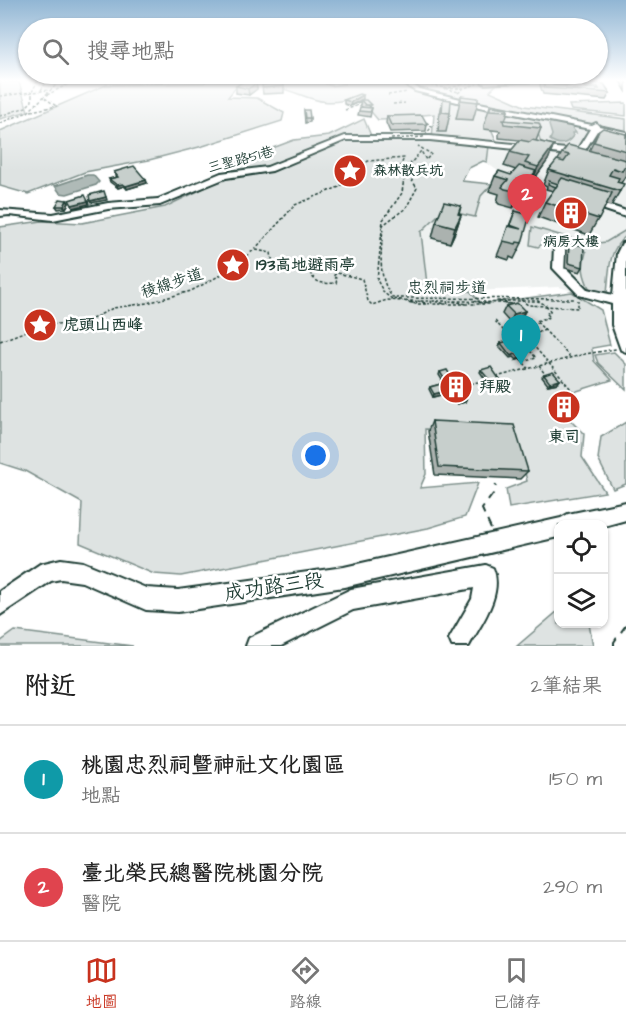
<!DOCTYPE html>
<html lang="zh-TW">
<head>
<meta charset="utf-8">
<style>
  :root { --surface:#fff; --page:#f2f2f2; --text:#222; --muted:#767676; --line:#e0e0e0; --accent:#c8321e }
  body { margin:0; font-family:"Architects Daughter","LXGW WenKai TC",sans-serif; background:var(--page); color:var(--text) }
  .controls { position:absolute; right:18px; bottom:18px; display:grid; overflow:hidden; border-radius:12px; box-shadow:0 2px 4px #0004 }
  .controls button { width:54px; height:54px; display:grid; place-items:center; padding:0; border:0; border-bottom:2px solid var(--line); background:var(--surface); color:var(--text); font:30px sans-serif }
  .you { position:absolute; left:316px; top:456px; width:21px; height:21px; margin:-15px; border:4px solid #fff; border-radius:50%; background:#1a73e8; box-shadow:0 0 0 9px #1a73e833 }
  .badge { display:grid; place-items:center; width:39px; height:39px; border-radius:50%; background:var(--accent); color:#fff; font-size:20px; font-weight:700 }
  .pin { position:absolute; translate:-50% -50px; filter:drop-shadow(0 2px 3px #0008) }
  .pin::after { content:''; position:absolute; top:32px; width:21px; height:18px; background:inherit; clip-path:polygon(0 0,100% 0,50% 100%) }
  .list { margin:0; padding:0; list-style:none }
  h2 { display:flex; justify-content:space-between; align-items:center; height:78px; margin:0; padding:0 24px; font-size:26px }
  h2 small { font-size:20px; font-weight:400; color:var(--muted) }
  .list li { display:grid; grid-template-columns:39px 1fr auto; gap:18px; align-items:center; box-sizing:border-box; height:108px; padding:0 24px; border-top:2px solid var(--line) }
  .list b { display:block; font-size:22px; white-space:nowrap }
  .list p { margin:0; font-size:20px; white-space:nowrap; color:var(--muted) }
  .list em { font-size:20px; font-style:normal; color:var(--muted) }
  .icon { flex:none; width:33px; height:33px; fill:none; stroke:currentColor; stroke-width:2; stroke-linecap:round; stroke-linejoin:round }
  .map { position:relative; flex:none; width:626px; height:646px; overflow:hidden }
  .search { position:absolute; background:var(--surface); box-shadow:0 2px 4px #0004; left:18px; right:18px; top:18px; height:66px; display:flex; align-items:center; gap:15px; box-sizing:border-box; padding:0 21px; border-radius:33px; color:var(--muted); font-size:22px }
  .sheet { height:294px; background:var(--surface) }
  nav { display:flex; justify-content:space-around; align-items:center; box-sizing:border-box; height:84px; border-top:2px solid var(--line); background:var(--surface); font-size:16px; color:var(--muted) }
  nav a { display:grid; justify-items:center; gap:3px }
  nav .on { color:var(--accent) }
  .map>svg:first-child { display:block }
  .built { fill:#eef1f0 }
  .green { fill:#dee3e2; stroke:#7e908b; stroke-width:1.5 }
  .water { fill:#afbab7; stroke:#758883; stroke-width:1.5 }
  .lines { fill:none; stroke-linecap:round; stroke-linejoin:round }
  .minor-casing { stroke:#1f3d34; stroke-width:4 }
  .path-far1 { stroke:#1f3d34; stroke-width:1.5; stroke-dasharray:3 2; stroke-linecap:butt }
  .path { stroke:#1f3d34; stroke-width:2; stroke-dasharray:9 7; stroke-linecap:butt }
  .minor { fill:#fff; fill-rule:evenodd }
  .path-bridge { stroke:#1f3d34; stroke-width:1.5; stroke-dasharray:3 2; stroke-linecap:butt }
  .wall { fill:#abb2af; stroke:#1f3d34; stroke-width:1.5; fill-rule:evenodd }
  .shaded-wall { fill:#8b918f; stroke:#1f3d34; stroke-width:1.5 }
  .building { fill:#c7cfcc; stroke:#1f3d34; stroke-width:1.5; fill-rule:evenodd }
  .labels { text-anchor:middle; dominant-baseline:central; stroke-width:5; stroke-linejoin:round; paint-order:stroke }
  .far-street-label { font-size:14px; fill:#1f3d34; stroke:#fff }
  .far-poi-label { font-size:14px; font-weight:bold; fill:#1f3d34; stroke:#fff; text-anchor:start }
  .poi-label { font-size:16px; font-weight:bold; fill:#1f3d34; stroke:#fff; text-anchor:start }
  .street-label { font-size:16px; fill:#1f3d34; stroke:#fff }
  .near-street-label { font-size:20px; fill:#1f3d34; stroke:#fff }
</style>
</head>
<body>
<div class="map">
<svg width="626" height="646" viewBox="0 0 626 646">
  <rect width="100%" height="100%" fill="#fff"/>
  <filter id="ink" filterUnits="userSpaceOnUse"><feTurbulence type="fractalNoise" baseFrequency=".0167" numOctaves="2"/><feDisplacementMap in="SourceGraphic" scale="12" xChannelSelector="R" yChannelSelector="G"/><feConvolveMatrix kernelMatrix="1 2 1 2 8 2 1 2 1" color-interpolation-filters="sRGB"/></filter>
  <g filter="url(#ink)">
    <!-- built -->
    <path class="built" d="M593,140L626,143V236L618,242L614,250L607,302L559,287L428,293L422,231L443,210L475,217L482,195L502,174L487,163L489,146L581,154Z"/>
    <!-- green -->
    <g class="green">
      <path d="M0,80L19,82L28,111L0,119Z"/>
      <path d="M207,80H332L326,84L331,86L345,84L334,80H525L529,83H498L490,91L524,106L626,119V143L593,140L581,154L543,151L539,136L506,133L501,123L486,117L499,147L489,146L487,162L483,161L469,168L462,181L492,184L481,196L475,217L443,210L421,232L428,293L470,291L482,304L572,292L601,310L610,345L592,348L594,361L612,380L561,396L574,413L566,416L584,434L582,457L605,492L509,508L506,489L527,481L515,430L425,429L426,474L420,488L478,483L465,517L428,528L181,576L154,574L80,543L82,503L25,471L0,463V227L42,221L82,223L165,207L217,182L238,161L294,140L329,136L364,119L372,138L432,139L434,114L411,116L410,119L378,120L359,97C312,110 311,93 270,86C259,84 247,86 237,86L228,97L257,98L284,113L282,121L203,146L149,160L85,172L28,194L0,186V131L106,85L204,83Z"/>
      <path d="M626,103V116L571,110L569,105Z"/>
      <path d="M532,227L590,244L606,242L626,230V236C608,249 609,273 607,293L590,290C583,275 581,268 586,252C576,242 559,242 545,242L538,247L530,245Z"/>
      <path d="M614,352L626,364V390L598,363L595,355Z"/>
      <path d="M626,422V484L613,489L598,459L601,437Z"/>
      <path d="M558,611V624H589L593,646H517Z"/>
      <path d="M15,631L133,646H0V642Z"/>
    </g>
    <!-- water -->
    <g class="water">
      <path d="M551,121L570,125L576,133H572L573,136C566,145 560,146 550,140L552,135L549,125Z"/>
      <path d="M87,175H93L99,182L96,185L67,194L60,193L55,186Z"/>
    </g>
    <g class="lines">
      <defs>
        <g id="minor">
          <path d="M398,80H406L419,89L469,101L592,125L596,123L599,126L626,132V136L597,131L582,155L579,156L430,140H346L272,171L226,178L160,205L108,209L53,220L9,215L0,216V210L53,214L108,203L158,199L221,173L267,167L345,136H430L577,150L590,129L469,105L415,91Z"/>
          <path d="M485,80H553L485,84L482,82Z"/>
          <path d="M588,198L626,211V217L584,203V199Z"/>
          <path d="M560,242L566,246L565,267L587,289L613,295L617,253L622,243L626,242V352L621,350L612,325V304L579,295L553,268L554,246Z"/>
          <path d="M626,502V520L604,526L558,524V537L344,587L178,612L146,610L82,582L61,579L51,581L0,615V591L40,564L61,559L83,562L146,588L178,590L344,567L561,518L568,514Z"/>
          <path d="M486,565L493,568C504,594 481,624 469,646H452L449,639L472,599L474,588L353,610L281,646H246L249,638L351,589Z"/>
        </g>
      </defs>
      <!-- minor casing -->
      <use href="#minor" class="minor-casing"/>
      <!-- path-far1 -->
      <g class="path-far1">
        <path d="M337,80H345"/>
        <path d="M376,80L396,85"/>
        <path d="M444,80L450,84"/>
        <path d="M324,81L331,83L336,80"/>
        <path d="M467,83L471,82H468"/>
        <path d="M421,84L448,88"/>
        <path d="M461,84H470L476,80"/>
        <path d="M444,89L462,85"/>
        <path d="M446,89L464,88L477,84"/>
        <path d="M41,90L48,80"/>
        <path d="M450,90L459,92"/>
        <path d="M458,93L464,88"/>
        <path d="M47,95L76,80"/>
        <path d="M388,95L407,92"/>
        <path d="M0,96L49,90"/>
        <path d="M45,98L56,106"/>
        <path d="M393,104L405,103"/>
        <path d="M345,110L361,104"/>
        <path d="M31,111L57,106"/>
        <path d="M0,116L26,107L32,101V92L38,80"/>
        <path d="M0,123L28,112L61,80"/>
        <path d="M406,169L421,151L426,160L431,154L418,146"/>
        <path d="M256,250L271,253L273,263L309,270C314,284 323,284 336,283L337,279L333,276L337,273L362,279L368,301L372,305L387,300L403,301"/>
        <path d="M402,300L392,299L384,293L377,280L383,220L402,193L405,171"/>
        <path d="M521,300L528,305L578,308V300"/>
        <path d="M546,305L551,312L546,313L550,317L536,321L570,357"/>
        <path d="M495,321L512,340L518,338"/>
        <path d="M545,330L526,337L578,397"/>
        <path d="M0,341L37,327L92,319L113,308L147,303L191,291L228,271L255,249L295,205L339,187L368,161L404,158L400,167L405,170L417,188L406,208L383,225C382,250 376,277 393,298L575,299"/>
        <path d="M521,359L528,368"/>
        <path d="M523,362L536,358L528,348"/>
        <path d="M539,366L545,374"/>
        <path d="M496,377L585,354L616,349"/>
        <path d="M466,385L485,380"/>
      </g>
      <!-- path -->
      <g class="path">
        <path d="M491,529L482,509L493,494L496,485"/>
        <path d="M614,646V642L626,625"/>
      </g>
      <!-- minor -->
      <use href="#minor" class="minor"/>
      <!-- path-bridge -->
      <g class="path-bridge">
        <path d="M453,80L464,82"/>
        <path d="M391,139L423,137L432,127L425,121"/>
        <path d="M404,301L416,304L407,301H416L417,304H429L418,301H431L432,304H446L433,301H447L448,304H468L450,301H469L470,304H489L472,301L512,304L497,301H538L546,305"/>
      </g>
    </g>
    <!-- wall -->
    <g class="wall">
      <path d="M542,80H560L604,84L610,93L606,100L543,94L540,85ZM553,83L567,85L568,86L553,85ZM584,86L598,87L599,89L585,88Z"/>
      <path d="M620,80H626V91L620,81Z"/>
      <path d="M256,83L257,89L249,95L236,93V86Z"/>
      <path d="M262,85L284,86V93L263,94Z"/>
      <path d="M461,96L478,102L473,120L456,119Z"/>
      <path d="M363,99L361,100L372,108L370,117L358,115L359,111L362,107L360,105L361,101L350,106L344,104V100Z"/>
      <path d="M443,99L450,113L446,132H438L439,118Z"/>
      <path d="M490,106L508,111L505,121L541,128L536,141L554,145L548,160L513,208L499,204L497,202L499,194L489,191L495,176L511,175L516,170L504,166L510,152L520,140L499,138V134L500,131L484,129V125Z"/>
      <path d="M304,110L310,118V122L305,123Z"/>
      <path d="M387,116L427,124L426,131L390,132L386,123Z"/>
      <path d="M599,131L626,134V175L621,183L620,191L611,206L606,205L589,235L538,217L545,202L553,191L546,189L547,187L543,185L549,170L558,160L562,153L589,151Z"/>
      <path d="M114,172L146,180L147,183L127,189L124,186L118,188L110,182L109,179L117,177Z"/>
      <path d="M67,200L69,203L66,208L58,209L56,206Z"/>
      <path d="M461,206L459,214L461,215L456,230L450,243L432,238L436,222Z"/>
      <path d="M515,211L522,243L514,259L510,257L509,260L497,256Z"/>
      <path d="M569,243L583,267L580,272L565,268L566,248Z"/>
      <path d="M506,306L525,311L522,317L531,325L527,333L515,337L507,328L511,322L510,323L502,314Z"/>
      <path d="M501,343L527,351L523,352L524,358L517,360L514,357L510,358L499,346Z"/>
      <path d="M481,370L500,380L499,382L489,385L480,372Z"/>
      <path d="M440,372L450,375L468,391V395L464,396L466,399L465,402L457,404L449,391L448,393L433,397L429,389L430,387L444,383L439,375Z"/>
      <path d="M544,375L558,383L548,385L542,377Z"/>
      <path d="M559,401L574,408L571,411L565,413L557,404Z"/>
      <path d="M432,421L528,471L520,479L435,475L428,431Z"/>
    </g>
    <!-- shaded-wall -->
    <g class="shaded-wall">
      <path d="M256,83L257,89L249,95L248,89Z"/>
      <path d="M363,95V99L350,106L351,102Z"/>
      <path d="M554,145L548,160L532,182L538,167Z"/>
      <path d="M536,171L530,186L513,208L519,192Z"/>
      <path d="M146,180L147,183L127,189L126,186Z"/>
      <path d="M123,184L124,186L118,188L117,185Z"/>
      <path d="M106,197L107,200L91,203L90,201Z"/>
      <path d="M67,200L69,203L66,208L64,206Z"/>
      <path d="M88,201L89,204L73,208L72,205Z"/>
      <path d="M461,215L456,230L450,243L455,227Z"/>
      <path d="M525,311L520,319L512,320L510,323L514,314Z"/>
      <path d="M531,325L527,333L515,337L520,329Z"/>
      <path d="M526,356L524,358L517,360L519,358Z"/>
      <path d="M500,380L499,382L489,385L491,382Z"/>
      <path d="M560,380L558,383L548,385L550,383Z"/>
      <path d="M449,390L448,393L433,397L434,394Z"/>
      <path d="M466,399L465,402L457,404L458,401Z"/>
    </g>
    <!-- building -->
    <g class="building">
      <path d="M543,80H560L604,84L610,93L545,88ZM553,83L567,85L568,86L553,85ZM584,86L598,87L599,89L585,88Z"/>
      <path d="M244,81L256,83L248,89L236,86Z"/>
      <path d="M283,83L284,86L263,88L262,85Z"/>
      <path d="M359,94L363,95L351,102L344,100Z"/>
      <path d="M461,96L478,98V102L461,100Z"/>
      <path d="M443,99L451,100L450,113L442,112Z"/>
      <path d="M361,100H366L371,105H365Z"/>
      <path d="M490,106L507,108L508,111L490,110Z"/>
      <path d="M360,107L372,108L370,112L359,111Z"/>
      <path d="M304,110H309L310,118H305Z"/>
      <path d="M422,115L427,124L391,125L387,116Z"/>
      <path d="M503,120L539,123L541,128L504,124Z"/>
      <path d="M603,128L626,134V151L594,142L599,131Z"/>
      <path d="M520,140L530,142L532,140L554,145L538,167L525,163L529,157L510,152Z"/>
      <path d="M568,145L626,160V167H624L622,171L613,168L609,175L619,178L617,182L624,184L620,191L549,170L557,160L564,162L569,155L562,153Z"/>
      <path d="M134,166L146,180L126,186L123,184L117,185L109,179L118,177L114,172Z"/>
      <path d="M519,166L536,171L519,192L505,189L502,187L508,180L495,176L499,171L511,175Z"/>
      <path d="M562,178L612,193L599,219L545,202Z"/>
      <path d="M549,181L558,184L556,187L548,184Z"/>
      <path d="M104,191L106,197L90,201L89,195Z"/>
      <path d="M85,195L88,201L72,205L69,200Z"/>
      <path d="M60,199L67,200L64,206H56Z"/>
      <path d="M444,202L461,206L458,214L461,215L455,227L436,222Z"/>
      <path d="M515,211L530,215L522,243L517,242L516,244L503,241L508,226L521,229L510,225Z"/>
      <path d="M569,243L584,246L583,267L568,263Z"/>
      <path d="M517,303L525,311L514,314L506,306Z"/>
      <path d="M523,317L531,325L520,329L512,320Z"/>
      <path d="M520,338L529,348L522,351L526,356L519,358L516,354L511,356L501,343Z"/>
      <path d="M491,367L500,380L491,382L481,370Z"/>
      <path d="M447,370L450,375L457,373L461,375L470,388L467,389L469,393L463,394L466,399L458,401L440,372Z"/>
      <path d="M553,372L560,380L550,383L544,375Z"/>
      <path d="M445,383L449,390L434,394L430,387Z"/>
      <path d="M566,399L574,408L567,410L559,401Z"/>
      <path d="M432,421L514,425L528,471L439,467Z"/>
    </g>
  </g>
  <!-- sky -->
  <linearGradient id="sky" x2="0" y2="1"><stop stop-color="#91b6d4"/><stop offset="0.47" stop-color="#fff"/><stop offset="1" stop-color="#fff" stop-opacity="0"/></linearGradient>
  <rect width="626" height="171" fill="url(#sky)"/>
  <!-- icons -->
  <defs>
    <symbol id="sight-disc" viewBox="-11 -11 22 22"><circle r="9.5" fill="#c8321e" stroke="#fff"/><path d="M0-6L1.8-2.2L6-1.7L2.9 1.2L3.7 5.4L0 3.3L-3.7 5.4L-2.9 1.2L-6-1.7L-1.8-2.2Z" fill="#fff"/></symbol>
    <symbol id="building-disc" viewBox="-11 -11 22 22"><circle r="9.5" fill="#c8321e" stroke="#fff"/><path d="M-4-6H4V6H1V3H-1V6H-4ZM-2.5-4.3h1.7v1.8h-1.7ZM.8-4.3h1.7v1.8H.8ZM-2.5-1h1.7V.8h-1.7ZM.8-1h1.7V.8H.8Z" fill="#fff"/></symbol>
  </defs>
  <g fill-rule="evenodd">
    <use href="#sight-disc" x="331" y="152" width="38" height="38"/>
    <use href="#building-disc" x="552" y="194" width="38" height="38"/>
    <use href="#sight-disc" x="214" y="246" width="38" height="38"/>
    <use href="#sight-disc" x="21" y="306" width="38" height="38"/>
    <use href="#building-disc" x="437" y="368" width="38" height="38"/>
    <use href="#building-disc" x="545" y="388" width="38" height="38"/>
  </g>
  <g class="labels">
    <!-- far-street labels -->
    <g class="far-street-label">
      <text transform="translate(241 160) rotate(-15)">三聖路51巷</text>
    </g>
    <!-- far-poi labels -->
    <g class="far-poi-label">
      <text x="373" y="171">森林散兵坑</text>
      <text x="571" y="242" text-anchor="middle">病房大樓</text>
    </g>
    <!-- poi labels -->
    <g class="poi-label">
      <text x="256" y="265">193高地避雨亭</text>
      <text x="63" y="325">虎頭山西峰</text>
      <text x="479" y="387">拜殿</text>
      <text x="564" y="437" text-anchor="middle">東司</text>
    </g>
    <!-- street labels -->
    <g class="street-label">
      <text transform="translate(172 283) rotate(-18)">稜線步道</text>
      <text x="447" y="288">忠烈祠步道</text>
    </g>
    <!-- near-street labels -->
    <g class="near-street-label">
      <text transform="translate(274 587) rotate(-8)">成功路三段</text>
    </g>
  </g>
</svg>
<div class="controls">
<button><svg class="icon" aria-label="locate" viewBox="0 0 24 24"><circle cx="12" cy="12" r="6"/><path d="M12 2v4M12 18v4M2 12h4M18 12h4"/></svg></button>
<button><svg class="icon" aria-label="layers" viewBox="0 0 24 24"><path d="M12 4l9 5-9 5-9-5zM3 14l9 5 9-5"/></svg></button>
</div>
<div class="you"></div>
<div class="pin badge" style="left:521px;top:365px;background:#0f9aa8">1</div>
<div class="pin badge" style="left:527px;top:224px;background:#e0444e">2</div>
<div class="search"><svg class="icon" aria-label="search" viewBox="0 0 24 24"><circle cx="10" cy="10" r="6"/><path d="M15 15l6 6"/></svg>搜尋地點</div>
</div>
<section class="sheet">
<h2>附近<small>2筆結果</small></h2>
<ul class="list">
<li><span class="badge" style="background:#0f9aa8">1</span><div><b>桃園忠烈祠暨神社文化園區</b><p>地點</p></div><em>150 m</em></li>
<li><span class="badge" style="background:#e0444e">2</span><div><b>臺北榮民總醫院桃園分院</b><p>醫院</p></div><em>290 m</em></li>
</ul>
</section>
<nav>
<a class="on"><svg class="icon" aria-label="map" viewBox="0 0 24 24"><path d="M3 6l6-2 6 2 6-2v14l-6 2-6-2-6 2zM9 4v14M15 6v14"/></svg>地圖</a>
<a><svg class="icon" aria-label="directions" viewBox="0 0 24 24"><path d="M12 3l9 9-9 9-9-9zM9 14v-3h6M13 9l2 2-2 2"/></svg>路線</a>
<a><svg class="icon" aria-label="saved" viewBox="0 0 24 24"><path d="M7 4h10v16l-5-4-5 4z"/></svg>已儲存</a>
</nav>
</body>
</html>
